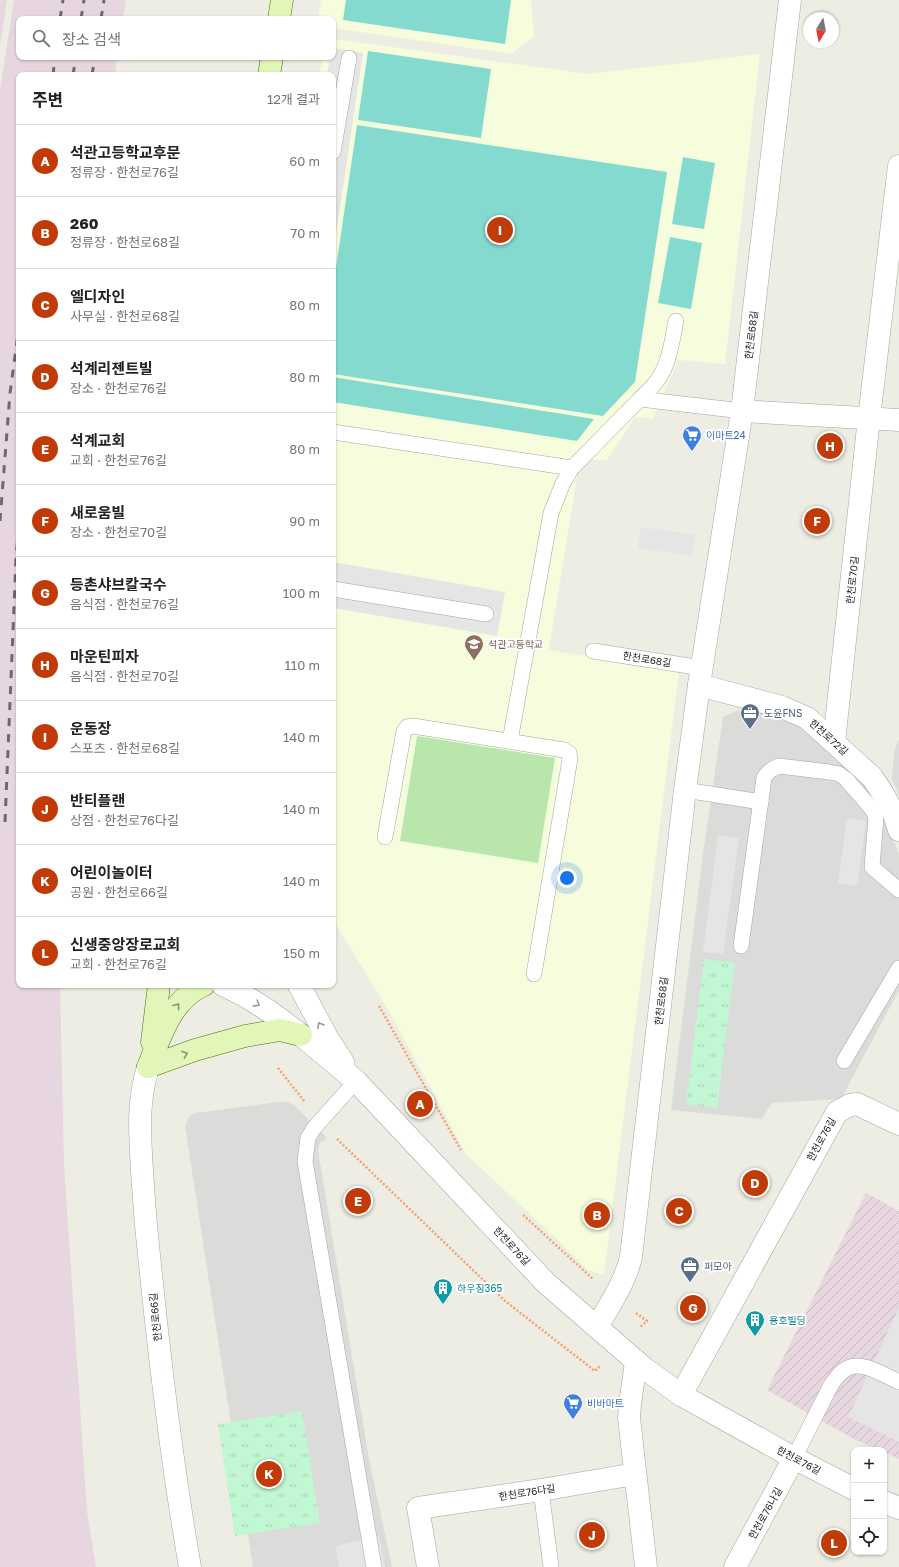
<!DOCTYPE html>
<html lang="ko">
<head>
<meta charset="utf-8">
<style>
  :root { --surface:#fff; --page:#f6f6f6; --text:#222; --muted:#767676; --line:#e0e0e0; --accent:#c13b09 }
  body { margin:0; font-family:"Golos Text","Noto Sans KR",sans-serif; background:var(--page); color:var(--text) }
  .controls { position:absolute; right:12px; bottom:12px; display:grid; overflow:hidden; border-radius:8px; box-shadow:0 1px 3px #0004 }
  .controls button { width:36px; height:36px; display:grid; place-items:center; padding:0; border:0; border-bottom:1px solid var(--line); background:var(--surface); color:var(--text); font:20px sans-serif }
  .compass { position:absolute; left:803px; top:12px; width:36px; height:36px; border-radius:50%; background:var(--surface); box-shadow:0 1px 3px #0004; rotate:190deg }
  .you { position:absolute; left:567px; top:878px; width:14px; height:14px; margin:-10px; border:3px solid #fff; border-radius:50%; background:#1a73e8; box-shadow:0 0 0 6px #1a73e833 }
  .badge { display:grid; place-items:center; width:26px; height:26px; border-radius:50%; background:var(--accent); color:#fff; font-size:13px; font-weight:700 }
  .pin { position:absolute; translate:-50% -50%; border:2px solid #fff; box-shadow:0 1px 4px #0006 }
  .list { margin:0; padding:0; list-style:none }
  h2 { display:flex; justify-content:space-between; align-items:center; height:52px; margin:0; padding:0 16px; font-size:17px }
  h2 small { font-size:13px; font-weight:400; color:var(--muted) }
  .list li { display:grid; grid-template-columns:26px 1fr auto; gap:12px; align-items:center; box-sizing:border-box; height:72px; padding:0 16px; border-top:1px solid var(--line) }
  .list b { display:block; font-size:15px; white-space:nowrap }
  .list p { margin:0; font-size:13px; white-space:nowrap; color:var(--muted) }
  .list em { font-size:13px; font-style:normal; color:var(--muted) }
  .icon { flex:none; width:22px; height:22px; fill:none; stroke:currentColor; stroke-width:2; stroke-linecap:round; stroke-linejoin:round }
  .map { position:relative; flex:none; width:899px; height:1567px; overflow:hidden }
  .search { position:absolute; background:var(--surface); box-shadow:0 1px 3px #0004; left:16px; top:16px; width:320px; height:44px; display:flex; align-items:center; gap:10px; box-sizing:border-box; padding:0 14px; border-radius:8px; color:var(--muted); font-size:15px }
  .panel { position:absolute; background:var(--surface); box-shadow:0 1px 3px #0004; left:16px; top:72px; width:320px; height:916px; border-radius:8px }
  .map>svg:first-child { display:block }
  .residential { fill:#dbdbda }
  .industrial { fill:url(#industrial-furrows) }
  .education { fill:#f5fddd }
  .railway { fill:#e7d6df }
  .grass { fill:#b8e6ab }
  .park { fill:url(#park-tufts) }
  .pitch { fill:#85dad0 }
  .parking { fill:#e5e5e5 }
  .lines { fill:none; stroke-linecap:round; stroke-linejoin:round }
  .service-casing { stroke:#a4a4a4; stroke-width:16 }
  .minor-casing { stroke:#a4a4a4; stroke-width:23 }
  .tertiary-casing { stroke:#a4a4a4; stroke-width:23 }
  .secondary-casing { stroke:#496f0a; stroke-width:23 }
  .path { stroke:#f3a170; stroke-width:2.5; stroke-dasharray:2 2; stroke-linecap:butt }
  .service { stroke:#fff; stroke-width:15 }
  .minor { stroke:#fff; stroke-width:22 }
  .tertiary { stroke:#fff; stroke-width:22 }
  .secondary { stroke:#e3f6b9; stroke-width:22 }
  .rail { stroke:#6b6b6b; stroke-width:3; stroke-dasharray:8 8; stroke-linecap:butt }
  .oneway { stroke:#999 }
  .oneway2 { stroke:#8a9473 }
  .labels { text-anchor:middle; dominant-baseline:central; stroke-width:4; stroke-linejoin:round; paint-order:stroke }
  .street-label { font-size:10px; fill:#1d1d1d; stroke:#fff }
  .shop-label { font-size:10px; fill:#366cbe; stroke:#fff; text-anchor:start }
  .education-label { font-size:10px; fill:#785e54; stroke:#fff; text-anchor:start }
  .service-label { font-size:10px; fill:#4e5e75; stroke:#fff; text-anchor:start }
  .culture-label { font-size:10px; fill:#0d838f; stroke:#fff; text-anchor:start }
</style>
</head>
<body>
<div class="map">
<svg width="899" height="1567" viewBox="0 0 899 1567">
  <defs>
    <pattern id="industrial-furrows" width="10" height="10" patternUnits="userSpaceOnUse"><rect width="10" height="10" fill="#e7d6df"/><path d="M-1 1l2-2M0 10L10 0M9 11l2-2" fill="none" stroke="#c6b7bf"/></pattern>
    <pattern id="park-tufts" width="24" height="20" patternUnits="userSpaceOnUse"><rect width="24" height="20" fill="#c2f7d4"/><path d="M3 7l-1-3M5 7V3M7 7l1-3M15 17l-1-3M17 17v-4M19 17l1-3" fill="none" stroke="#a6d3b6"/></pattern>
  </defs>
  <rect width="100%" height="100%" fill="#eeede4"/>
  <!-- residential -->
  <g class="residential">
    <path d="M746,707L796,720L856,775L869,791L899,853V990L841,1099L772,1103L762,1119L671,1110L703,854L723,717Z"/>
    <path d="M899,739V795L892,779L894,752Z"/>
    <path d="M278,1102H288L295,1106L327,1138L320,1143L318,1150L369,1459L392,1567H253L185,1126L189,1117L195,1113Z"/>
  </g>
  <!-- industrial -->
  <path class="industrial" d="M866,1193L899,1211V1459L884,1452V1450H879L856,1440L767,1390Z"/>
  <!-- education -->
  <g class="education">
    <path d="M321,0H531L534,37L511,54L333,28V19H318Z"/>
    <path d="M333,39L588,74L760,54L725,364L678,360L653,419L635,417L606,461L580,458L549,650L679,672L604,1275L588,1270L563,1245L467,1155L390,1013L333,920V75H320L322,57H333Z"/>
  </g>
  <!-- railway -->
  <g class="railway">
    <path d="M0,0H7L0,45Z"/>
    <path d="M14,0H126L123,19H19V57H117L115,75H19V985H60L64,1164L87,1512L96,1567H0V90Z"/>
  </g>
  <!-- grass -->
  <path class="grass" d="M417,736L555,758L538,863L400,841Z"/>
  <!-- park -->
  <g class="park">
    <path d="M704,959L735,963L717,1108L686,1104Z"/>
    <path d="M302,1411L320,1523L235,1536L218,1424Z"/>
  </g>
  <!-- pitch -->
  <g class="pitch">
    <path d="M346,0H511L505,44L343,20Z"/>
    <path d="M368,51L491,69L481,138L358,120Z"/>
    <path d="M357,125L667,172L635,382L603,416L333,374V288Z"/>
    <path d="M683,157L715,163L704,229L672,224Z"/>
    <path d="M670,237L702,243L691,309L658,303Z"/>
    <path d="M333,377L594,419L577,441L333,402Z"/>
  </g>
  <!-- parking -->
  <g class="parking">
    <path d="M333,48L363,53L333,255V75H327L330,57H333Z"/>
    <path d="M641,527L696,535L692,556L638,548Z"/>
    <path d="M333,562L505,592L497,636L333,608Z"/>
    <path d="M847,818L866,821L857,886L838,883Z"/>
    <path d="M718,835L739,838L723,954L703,952Z"/>
    <path d="M899,1308V1442L848,1417Z"/>
    <path d="M379,1536L385,1567H339L335,1546Z"/>
  </g>
  <g class="lines">
    <defs>
      <g id="service">
        <path d="M333,152L349,58"/>
        <path d="M640,399C647,392 654,386 659,378C670,361 672,340 676,321"/>
        <path d="M333,432L572,468"/>
        <path d="M333,589L486,614"/>
        <path d="M593,651L702,668"/>
        <path d="M510,741L551,513L563,483L572,468L640,399L742,411"/>
        <path d="M685,790L761,802"/>
        <path d="M385,837L404,731L407,727L413,726L564,750L569,753L570,759L534,974"/>
        <path d="M741,946L764,778C768,771 772,769 779,766L829,772L839,774L846,779L872,809L876,817L872,867L899,890"/>
        <path d="M844,1061L899,968"/>
        <path d="M356,1081L314,1128L308,1138L305,1161L374,1567"/>
        <path d="M794,1458L831,1385C835,1379 840,1372 846,1369C861,1359 885,1376 899,1382"/>
        <path d="M541,1490L551,1567"/>
      </g>
      <g id="minor">
        <path d="M742,411L899,420"/>
        <path d="M699,685L782,707L807,718L872,777L882,792L894,814L899,830"/>
        <path d="M834,742L869,418L899,166"/>
        <path d="M597,1327C610,1304 625,1283 631,1257L685,790L699,685L742,411L790,0"/>
        <path d="M636,1362L630,1404L629,1418L646,1567"/>
        <path d="M681,1395L837,1112L850,1105L857,1104L899,1124"/>
        <path d="M428,1567L418,1508L541,1490L635,1474"/>
        <path d="M735,1567L794,1458"/>
      </g>
      <g id="tertiary">
        <path d="M223,985L245,996L269,1011L301,1035L356,1081L546,1283L644,1368L681,1395L794,1458L854,1489"/>
        <path d="M299,985L328,1039L343,1062"/>
        <path d="M148,1067C137,1104 140,1134 142,1171C144,1206 147,1240 151,1274C161,1372 173,1470 190,1567"/>
        <path d="M884,1502L899,1508"/>
      </g>
      <g id="secondary">
        <path d="M279,19L282,0"/>
        <path d="M269,75L272,57"/>
        <path d="M152,1042L159,985"/>
        <path d="M148,1067L195,1050L245,1036L280,1030L301,1035"/>
        <path d="M148,1067C161,1036 171,999 204,985"/>
      </g>
    </defs>
    <!-- service casing -->
    <use href="#service" class="service-casing"/>
    <!-- minor casing -->
    <use href="#minor" class="minor-casing"/>
    <!-- tertiary casing -->
    <use href="#tertiary" class="tertiary-casing"/>
    <!-- secondary casing -->
    <use href="#secondary" class="secondary-casing"/>
    <!-- path -->
    <g class="path">
      <path d="M379,1006L461,1150"/>
      <path d="M278,1068L305,1102"/>
      <path d="M337,1139L505,1301L595,1371L600,1366"/>
      <path d="M523,1215L593,1279"/>
      <path d="M636,1313L647,1321L639,1328"/>
    </g>
    <!-- service -->
    <use href="#service" class="service"/>
    <!-- minor -->
    <use href="#minor" class="minor"/>
    <!-- tertiary -->
    <use href="#tertiary" class="tertiary"/>
    <!-- secondary -->
    <use href="#secondary" class="secondary"/>
    <!-- rail -->
    <g class="rail">
      <path d="M60,19L63,0"/>
      <path d="M81,19L84,0"/>
      <path d="M101,19L104,0"/>
      <path d="M53,75L55,57"/>
      <path d="M73,75L76,57"/>
      <path d="M92,75L95,57"/>
      <path d="M0,521L10,393L19,327"/>
      <path d="M5,822L16,559L19,523"/>
    </g>
  </g>
  <!-- one-way arrows -->
  <defs><path id="oneway-chevron" d="M-2-3.5L2.5 0L-2 3.5" fill="none" stroke-width="1.6" stroke-linecap="round" stroke-linejoin="round"/></defs>
  <g class="oneway">
    <use href="#oneway-chevron" transform="translate(257 1004) rotate(32)"/>
    <use href="#oneway-chevron" transform="translate(320 1025) rotate(-119)"/>
  </g>
  <g class="oneway2">
    <use href="#oneway-chevron" transform="translate(177 1006) rotate(-54)"/>
    <use href="#oneway-chevron" transform="translate(185 1054) rotate(-20)"/>
  </g>
  <!-- icons -->
  <defs>
    <symbol id="supermarket-pin" viewBox="-11 -11 22 30"><path d="M0 17L-7.5 6A9.5 9.5 0 1 1 7.5 6Z" fill="#3f7fe0" stroke="#fff"/><path d="M-6-5.5h2.5l.6 2H6L4.5 2H-2.5L-4.4-4H-6ZM-1.5 3.2a1.3 1.3 0 1 0 .1 0ZM3 3.2a1.3 1.3 0 1 0 .1 0Z" fill="#fff"/></symbol>
    <symbol id="school-pin" viewBox="-11 -11 22 30"><path d="M0 17L-7.5 6A9.5 9.5 0 1 1 7.5 6Z" fill="#8d6e63" stroke="#fff"/><path d="M0-5L7-2L0 1L-7-2ZM-4 1L0 2.5L4 1V4Q0 6-4 4Z" fill="#fff"/></symbol>
    <symbol id="office-pin" viewBox="-11 -11 22 30"><path d="M0 17L-7.5 6A9.5 9.5 0 1 1 7.5 6Z" fill="#5c6f8a" stroke="#fff"/><path d="M-6-3h4V-5.5h4V-3h4V5H-6ZM-1-4.5V-3h2v-1.5ZM-6 0V1H6V0Z" fill="#fff"/></symbol>
    <symbol id="building-pin" viewBox="-11 -11 22 30"><path d="M0 17L-7.5 6A9.5 9.5 0 1 1 7.5 6Z" fill="#0f9aa8" stroke="#fff"/><path d="M-4-6H4V6H1V3H-1V6H-4ZM-2.5-4.3h1.7v1.8h-1.7ZM.8-4.3h1.7v1.8H.8ZM-2.5-1h1.7V.8h-1.7ZM.8-1h1.7V.8H.8Z" fill="#fff"/></symbol>
  </defs>
  <g fill-rule="evenodd">
    <use href="#supermarket-pin" x="681" y="424" width="22" height="30"/>
    <use href="#school-pin" x="463" y="633" width="22" height="30"/>
    <use href="#office-pin" x="739" y="702" width="22" height="30"/>
    <use href="#office-pin" x="679" y="1255" width="22" height="30"/>
    <use href="#building-pin" x="432" y="1277" width="22" height="30"/>
    <use href="#building-pin" x="744" y="1309" width="22" height="30"/>
    <use href="#supermarket-pin" x="562" y="1392" width="22" height="30"/>
  </g>
  <g class="labels">
    <!-- street labels -->
    <g class="street-label">
      <text transform="translate(751 335) rotate(-83)">한천로68길</text>
      <text transform="translate(852 580) rotate(-84)">한천로70길</text>
      <text transform="translate(647 659) rotate(9)">한천로68길</text>
      <text transform="translate(829 737) rotate(42)">한천로72길</text>
      <text transform="translate(661 1001) rotate(-83)">한천로68길</text>
      <text transform="translate(821 1139) rotate(-61)">한천로76길</text>
      <text transform="translate(512 1246) rotate(47)">한천로76길</text>
      <text transform="translate(155 1317) rotate(-96)">한천로66길</text>
      <text transform="translate(799 1460) rotate(28)">한천로76길</text>
      <text transform="translate(527 1492) rotate(-9)">한천로76다길</text>
      <text transform="translate(765 1513) rotate(-61)">한천로76나길</text>
    </g>
    <!-- shop labels -->
    <g class="shop-label">
      <text x="706" y="435">이마트24</text>
      <text x="587" y="1403">비바마트</text>
    </g>
    <!-- education labels -->
    <g class="education-label">
      <text x="488" y="644">석관고등학교</text>
    </g>
    <!-- service labels -->
    <g class="service-label">
      <text x="764" y="713">도윤FNS</text>
      <text x="704" y="1266">퍼모아</text>
    </g>
    <!-- culture labels -->
    <g class="culture-label">
      <text x="457" y="1288">하우징365</text>
      <text x="769" y="1320">용호빌딩</text>
    </g>
  </g>
</svg>
<div class="controls">
<button>+</button>
<button>−</button>
<button><svg class="icon" aria-label="locate" viewBox="0 0 24 24"><circle cx="12" cy="12" r="6"/><path d="M12 2v4M12 18v4M2 12h4M18 12h4"/></svg></button>
</div>
<svg class="compass" viewBox="-18 -18 36 36"><path d="M0-13l5 13h-10z" fill="#e53935"/><path d="M0 13l5-13h-10z" fill="#767676"/></svg>
<div class="you"></div>
<div class="pin badge" style="left:420px;top:1104px">A</div>
<div class="pin badge" style="left:597px;top:1215px">B</div>
<div class="pin badge" style="left:679px;top:1211px">C</div>
<div class="pin badge" style="left:755px;top:1183px">D</div>
<div class="pin badge" style="left:358px;top:1201px">E</div>
<div class="pin badge" style="left:817px;top:521px">F</div>
<div class="pin badge" style="left:693px;top:1308px">G</div>
<div class="pin badge" style="left:830px;top:446px">H</div>
<div class="pin badge" style="left:500px;top:230px">I</div>
<div class="pin badge" style="left:592px;top:1535px">J</div>
<div class="pin badge" style="left:269px;top:1474px">K</div>
<div class="pin badge" style="left:834px;top:1543px">L</div>
<div class="search"><svg class="icon" aria-label="search" viewBox="0 0 24 24"><circle cx="10" cy="10" r="6"/><path d="M15 15l6 6"/></svg>장소 검색</div>
<section class="panel">
<h2>주변<small>12개 결과</small></h2>
<ul class="list">
<li><span class="badge">A</span><div><b>석관고등학교후문</b><p>정류장 · 한천로76길</p></div><em>60 m</em></li>
<li><span class="badge">B</span><div><b>260</b><p>정류장 · 한천로68길</p></div><em>70 m</em></li>
<li><span class="badge">C</span><div><b>엘디자인</b><p>사무실 · 한천로68길</p></div><em>80 m</em></li>
<li><span class="badge">D</span><div><b>석계리젠트빌</b><p>장소 · 한천로76길</p></div><em>80 m</em></li>
<li><span class="badge">E</span><div><b>석계교회</b><p>교회 · 한천로76길</p></div><em>80 m</em></li>
<li><span class="badge">F</span><div><b>새로움빌</b><p>장소 · 한천로70길</p></div><em>90 m</em></li>
<li><span class="badge">G</span><div><b>등촌샤브칼국수</b><p>음식점 · 한천로76길</p></div><em>100 m</em></li>
<li><span class="badge">H</span><div><b>마운틴피자</b><p>음식점 · 한천로70길</p></div><em>110 m</em></li>
<li><span class="badge">I</span><div><b>운동장</b><p>스포츠 · 한천로68길</p></div><em>140 m</em></li>
<li><span class="badge">J</span><div><b>반티플랜</b><p>상점 · 한천로76다길</p></div><em>140 m</em></li>
<li><span class="badge">K</span><div><b>어린이놀이터</b><p>공원 · 한천로66길</p></div><em>140 m</em></li>
<li><span class="badge">L</span><div><b>신생중앙장로교회</b><p>교회 · 한천로76길</p></div><em>150 m</em></li>
</ul>
</section>
</div>
</body>
</html>
